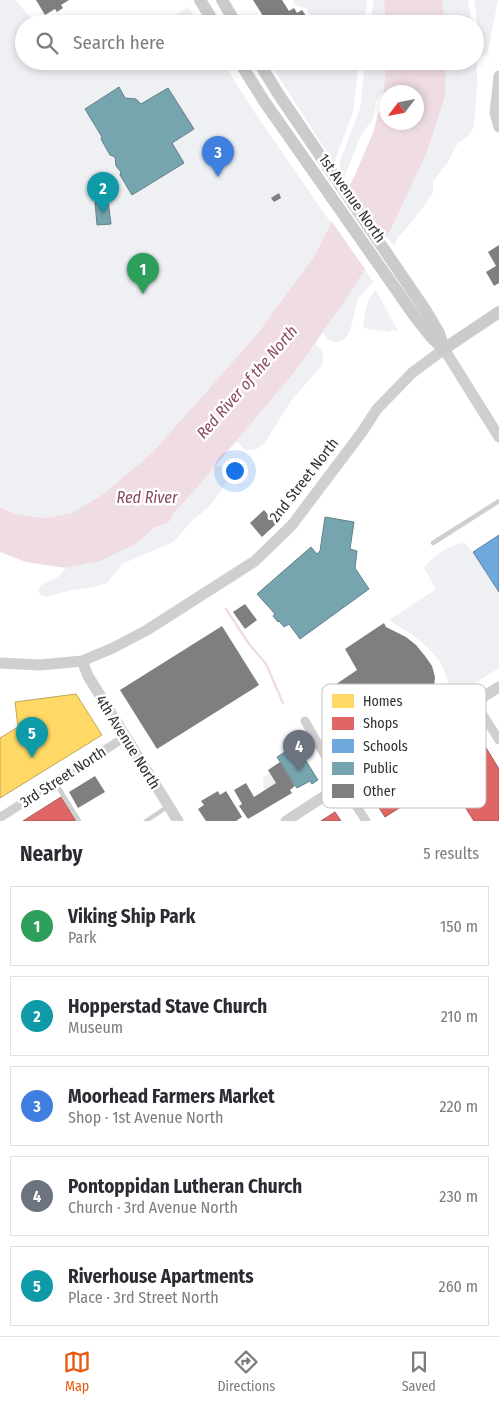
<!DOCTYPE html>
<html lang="en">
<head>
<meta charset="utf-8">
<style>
  :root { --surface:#fff; --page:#f7f7f7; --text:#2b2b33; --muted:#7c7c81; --line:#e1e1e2; --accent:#ea580c }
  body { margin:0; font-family:"Fira Sans Condensed",sans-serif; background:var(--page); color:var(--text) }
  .compass { position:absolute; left:379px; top:85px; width:45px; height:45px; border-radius:50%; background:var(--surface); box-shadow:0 2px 8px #0003; rotate:238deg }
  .you { position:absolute; left:234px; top:470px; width:18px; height:18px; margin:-12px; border:4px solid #fff; border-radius:50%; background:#1a73e8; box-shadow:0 0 0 8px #1a73e833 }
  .badge { display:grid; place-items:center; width:32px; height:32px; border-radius:50%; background:var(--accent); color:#fff; font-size:16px; font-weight:700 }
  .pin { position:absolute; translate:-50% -41px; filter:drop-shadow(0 1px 2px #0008) }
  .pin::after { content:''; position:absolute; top:26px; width:18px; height:15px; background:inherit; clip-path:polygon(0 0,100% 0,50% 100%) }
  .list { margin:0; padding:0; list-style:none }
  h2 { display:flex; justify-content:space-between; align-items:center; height:65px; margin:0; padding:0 20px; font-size:21px }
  h2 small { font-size:16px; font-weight:400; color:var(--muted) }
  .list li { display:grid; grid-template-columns:32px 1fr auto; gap:15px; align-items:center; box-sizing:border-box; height:80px; margin:0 10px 10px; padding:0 10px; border:1px solid var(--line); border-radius:0px }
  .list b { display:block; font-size:19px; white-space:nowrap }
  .list p { margin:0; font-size:16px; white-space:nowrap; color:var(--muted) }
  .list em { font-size:16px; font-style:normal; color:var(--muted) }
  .icon { flex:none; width:28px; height:28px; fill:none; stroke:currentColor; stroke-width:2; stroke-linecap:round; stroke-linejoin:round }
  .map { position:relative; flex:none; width:499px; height:821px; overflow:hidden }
  .search { position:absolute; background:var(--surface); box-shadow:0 2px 8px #0003; left:15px; right:15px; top:15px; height:55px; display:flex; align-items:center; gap:12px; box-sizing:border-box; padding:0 18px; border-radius:28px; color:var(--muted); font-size:19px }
  .sheet { height:515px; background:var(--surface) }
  nav { display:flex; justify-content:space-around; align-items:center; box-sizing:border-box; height:70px; border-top:1px solid var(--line); background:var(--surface); font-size:14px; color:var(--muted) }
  nav a { display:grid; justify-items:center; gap:2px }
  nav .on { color:var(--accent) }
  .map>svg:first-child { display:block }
  .green { fill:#eef0f4 }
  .water { fill:#f0dde4; fill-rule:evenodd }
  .pier { fill:#fff }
  .homes { fill:#ffd966; stroke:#c1a656 }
  .shops { fill:#e06666; stroke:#ab5656 }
  .schools { fill:#6fa8dc; stroke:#5c84a8 }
  .public { fill:#76a5af; stroke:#618289 }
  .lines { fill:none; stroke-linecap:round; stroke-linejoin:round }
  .stream { stroke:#f0dde4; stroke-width:2.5 }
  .building { fill:#7f7f7f }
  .service { stroke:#cfcfcf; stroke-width:4.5 }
  .minor { stroke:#cfcfcf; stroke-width:9 }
  .tertiary { stroke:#cfcfcf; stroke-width:11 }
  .secondary { stroke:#cbcbcb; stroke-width:12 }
  .labels { text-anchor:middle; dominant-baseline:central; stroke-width:5; stroke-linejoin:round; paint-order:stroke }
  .street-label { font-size:15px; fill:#303030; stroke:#fff }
  .water-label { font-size:16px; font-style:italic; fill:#894760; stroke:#fff }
  .key { fill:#fff; stroke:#c1c1c1; stroke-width:1 }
  .key-label { font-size:14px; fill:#303030 }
</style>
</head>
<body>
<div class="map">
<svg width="499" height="821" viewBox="0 0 499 821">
  <rect width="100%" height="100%" fill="#fff"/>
  <!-- green -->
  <g class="green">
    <path d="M0,0H16L35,24H24V61H59L62,68L73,61H222L255,113L331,223L315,255L258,333L152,453L103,494L72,513L45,518L16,514L0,507Z"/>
    <path d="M293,0H367L364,24H308L310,14L306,8L295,5Z"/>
    <path d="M374,0H384L386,24H370Z"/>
    <path d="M442,0H468L472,24H445Z"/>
    <path d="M474,0H498L487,55L482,56Z"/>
    <path d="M188,7L199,24H132L135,22L166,21Z"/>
    <path d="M475,44L477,60V82L474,126L468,136L458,143L446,165L433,181V192L424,206L405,230L398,237L394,246L386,236L391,229L445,96L446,61H475Z"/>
    <path d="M271,61H290L292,63L295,61H359L353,112L334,163L276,73Z"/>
    <path d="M367,61H386L384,89L376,101L373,119L364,131L359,140L344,178L340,171V162L360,108L365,65L367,66Z"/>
    <path d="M365,270L373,282C367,289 358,296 356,305C353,315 352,343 336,342C333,342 331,341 328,340L323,332Z"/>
    <path d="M376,290L398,331L391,330L390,332L363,328C365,315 365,299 376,290Z"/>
    <path d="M315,344L321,349L323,355L322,365L291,401L264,444L255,450H245L236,441L298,368Z"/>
    <path d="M215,466L222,467L230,477L210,506L193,520L173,542L122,564L107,583L94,587L68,591L46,597L40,595L38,590L41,585L58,577L66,568L100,561L136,544L155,527L167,524L171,519L173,512Z"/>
    <path d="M465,543L473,552L499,592V668L459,693L455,692C447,684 446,673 441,663C434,652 420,640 409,633C402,628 396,625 389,620L436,589L424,568C433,556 449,544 465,543Z"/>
    <path d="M270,773L276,783L264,791L263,778Z"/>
  </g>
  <!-- water -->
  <g class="water">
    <path d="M384,0H442L445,24H386Z"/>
    <path d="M386,61H446L445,96L427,152L391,229L352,290L298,368L194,491L174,512L171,519L167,524L155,527L136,544L100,561L66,568L26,562L0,552V507L16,514L45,518L72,513L103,494L152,453L258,333L315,255L355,175L374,130L384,89ZM386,92H416V122H386Z"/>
  </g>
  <!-- pier -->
  <path class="pier" d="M347,185L387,240L367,272L330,219Z"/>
  <!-- homes -->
  <path class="homes" d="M76,694L102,735L0,798V738L18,727L15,702Z"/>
  <!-- shops -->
  <g class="shops">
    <path d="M471,723L499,769V821H474L429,750Z"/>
    <path d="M405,765L423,793L385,817L367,789Z"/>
    <path d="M61,797L76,821H23Z"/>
    <path d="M335,812L341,821H321Z"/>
  </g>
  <!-- schools -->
  <path class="schools" d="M499,535V592L473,552Z"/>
  <!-- public -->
  <g class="public">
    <path d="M119,87L125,98L136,99L141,104L168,88L194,129L172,143L184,163L132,195L120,175L121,172L116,166L115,157L110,155L101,139L102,137L85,109Z"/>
    <path d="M108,201L111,224L97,225L95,202Z"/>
    <path d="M325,517L354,522L350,549L357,551L355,568L369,589L300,639L289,624L284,627L279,621L278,622L273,616L275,614L257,594L311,547L317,554L320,551Z"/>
    <path d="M296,745L318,780L312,784L310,781L297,788L277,757Z"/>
  </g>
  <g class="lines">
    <!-- stream -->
    <path class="stream" d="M226,609L249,644L266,664L283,703"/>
  </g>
  <!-- building -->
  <g class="building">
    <path d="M36,0H69L61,5L63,8L57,12L55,9L45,15Z"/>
    <path d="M253,0H282L289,11L294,8L297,13L302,10L309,20L303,24H268Z"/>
    <path d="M279,193L281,198L274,202L271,198Z"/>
    <path d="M499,245V283L494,286L486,272L496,266L488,252Z"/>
    <path d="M264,510L276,524L262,537L250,523Z"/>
    <path d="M245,604L257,620L245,629L233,612Z"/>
    <path d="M384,623L386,627L406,637L416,645L425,656L432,666L435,677L433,697L429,706L420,715L347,761L329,733L338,727L340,721L344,718L326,691L357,670L345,649Z"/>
    <path d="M222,626L259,685L157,749L120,690Z"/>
    <path d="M280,762L295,786L290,790L292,793L248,819L239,806L242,804L234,790L246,783L254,797L276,783L268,770Z"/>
    <path d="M95,776L105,792L78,808L69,792Z"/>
    <path d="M218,791L220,795L226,791L242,817L236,821H206L198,809L204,805L201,801Z"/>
  </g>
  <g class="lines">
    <!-- service -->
    <g class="service">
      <path d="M433,543L499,501"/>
      <path d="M55,782L79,821"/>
      <path d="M146,821L167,807"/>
    </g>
    <!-- minor -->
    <g class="minor">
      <path d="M475,702L499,740"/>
      <path d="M305,721L335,773L366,821"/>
      <path d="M1,817L125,737"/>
    </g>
    <!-- tertiary -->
    <g class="tertiary">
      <path d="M499,76L495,113L499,127"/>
      <path d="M82,661L88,676L178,821"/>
      <path d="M0,663L40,665L82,661L113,648L147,630L255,561L292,525L362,432L377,409L412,373L444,349L499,437"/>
      <path d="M286,821L343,784L499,687"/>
    </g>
    <!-- secondary -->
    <g class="secondary">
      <path d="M200,0L215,24"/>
      <path d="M222,0L236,24"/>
      <path d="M239,61L264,101L416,318L432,338L444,349"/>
      <path d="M258,61L279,95L426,311L439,333L444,349"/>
      <path d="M444,349L499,312"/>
    </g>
  </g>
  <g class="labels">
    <!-- street labels -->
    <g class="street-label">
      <text transform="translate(352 198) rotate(55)">1st Avenue North</text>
      <text transform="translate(304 480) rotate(-52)">2nd Street North</text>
      <text transform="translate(128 742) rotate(58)">4th Avenue North</text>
      <text transform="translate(63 777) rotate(-33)">3rd Street North</text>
    </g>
    <!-- water labels -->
    <g class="water-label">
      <text transform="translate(247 382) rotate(-49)">Red River of the North</text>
      <text x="147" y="497">Red River</text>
    </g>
  </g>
  <!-- legend -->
  <rect x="322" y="684" width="164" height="124" rx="8" class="key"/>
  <rect x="332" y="694" width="22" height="14" fill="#ffd966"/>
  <rect x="332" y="717" width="22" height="13" fill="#e06666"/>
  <rect x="332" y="739" width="22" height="14" fill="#6fa8dc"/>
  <rect x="332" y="762" width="22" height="13" fill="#76a5af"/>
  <rect x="332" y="784" width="22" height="14" fill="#7f7f7f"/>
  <g class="key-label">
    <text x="363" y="706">Homes</text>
    <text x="363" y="728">Shops</text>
    <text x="363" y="751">Schools</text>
    <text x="363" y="773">Public</text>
    <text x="363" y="796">Other</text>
  </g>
</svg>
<svg class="compass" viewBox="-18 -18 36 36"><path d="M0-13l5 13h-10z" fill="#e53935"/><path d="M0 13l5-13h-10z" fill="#7c7c81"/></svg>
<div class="you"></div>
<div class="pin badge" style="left:143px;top:294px;background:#2e9e5b">1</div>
<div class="pin badge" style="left:103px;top:213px;background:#0f9aa8">2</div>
<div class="pin badge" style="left:218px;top:177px;background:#3f7fe0">3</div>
<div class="pin badge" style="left:299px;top:771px;background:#6b7280">4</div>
<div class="pin badge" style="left:32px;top:758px;background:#0f9aa8">5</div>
<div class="search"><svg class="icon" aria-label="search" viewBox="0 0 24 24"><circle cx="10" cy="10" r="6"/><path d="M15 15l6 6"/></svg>Search here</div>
</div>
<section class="sheet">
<h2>Nearby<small>5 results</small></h2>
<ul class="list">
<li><span class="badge" style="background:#2e9e5b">1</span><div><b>Viking Ship Park</b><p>Park</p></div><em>150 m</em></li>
<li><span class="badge" style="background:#0f9aa8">2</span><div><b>Hopperstad Stave Church</b><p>Museum</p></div><em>210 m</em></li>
<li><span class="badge" style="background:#3f7fe0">3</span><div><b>Moorhead Farmers Market</b><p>Shop · 1st Avenue North</p></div><em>220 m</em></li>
<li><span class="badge" style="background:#6b7280">4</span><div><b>Pontoppidan Lutheran Church</b><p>Church · 3rd Avenue North</p></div><em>230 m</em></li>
<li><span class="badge" style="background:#0f9aa8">5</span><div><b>Riverhouse Apartments</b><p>Place · 3rd Street North</p></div><em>260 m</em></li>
</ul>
</section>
<nav>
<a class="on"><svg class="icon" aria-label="map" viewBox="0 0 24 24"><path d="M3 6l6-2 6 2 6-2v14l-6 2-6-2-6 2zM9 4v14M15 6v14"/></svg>Map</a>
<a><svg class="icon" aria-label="directions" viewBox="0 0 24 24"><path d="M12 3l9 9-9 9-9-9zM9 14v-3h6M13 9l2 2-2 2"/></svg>Directions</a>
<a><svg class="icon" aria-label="saved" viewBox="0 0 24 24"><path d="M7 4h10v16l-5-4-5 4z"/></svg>Saved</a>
</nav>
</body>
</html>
